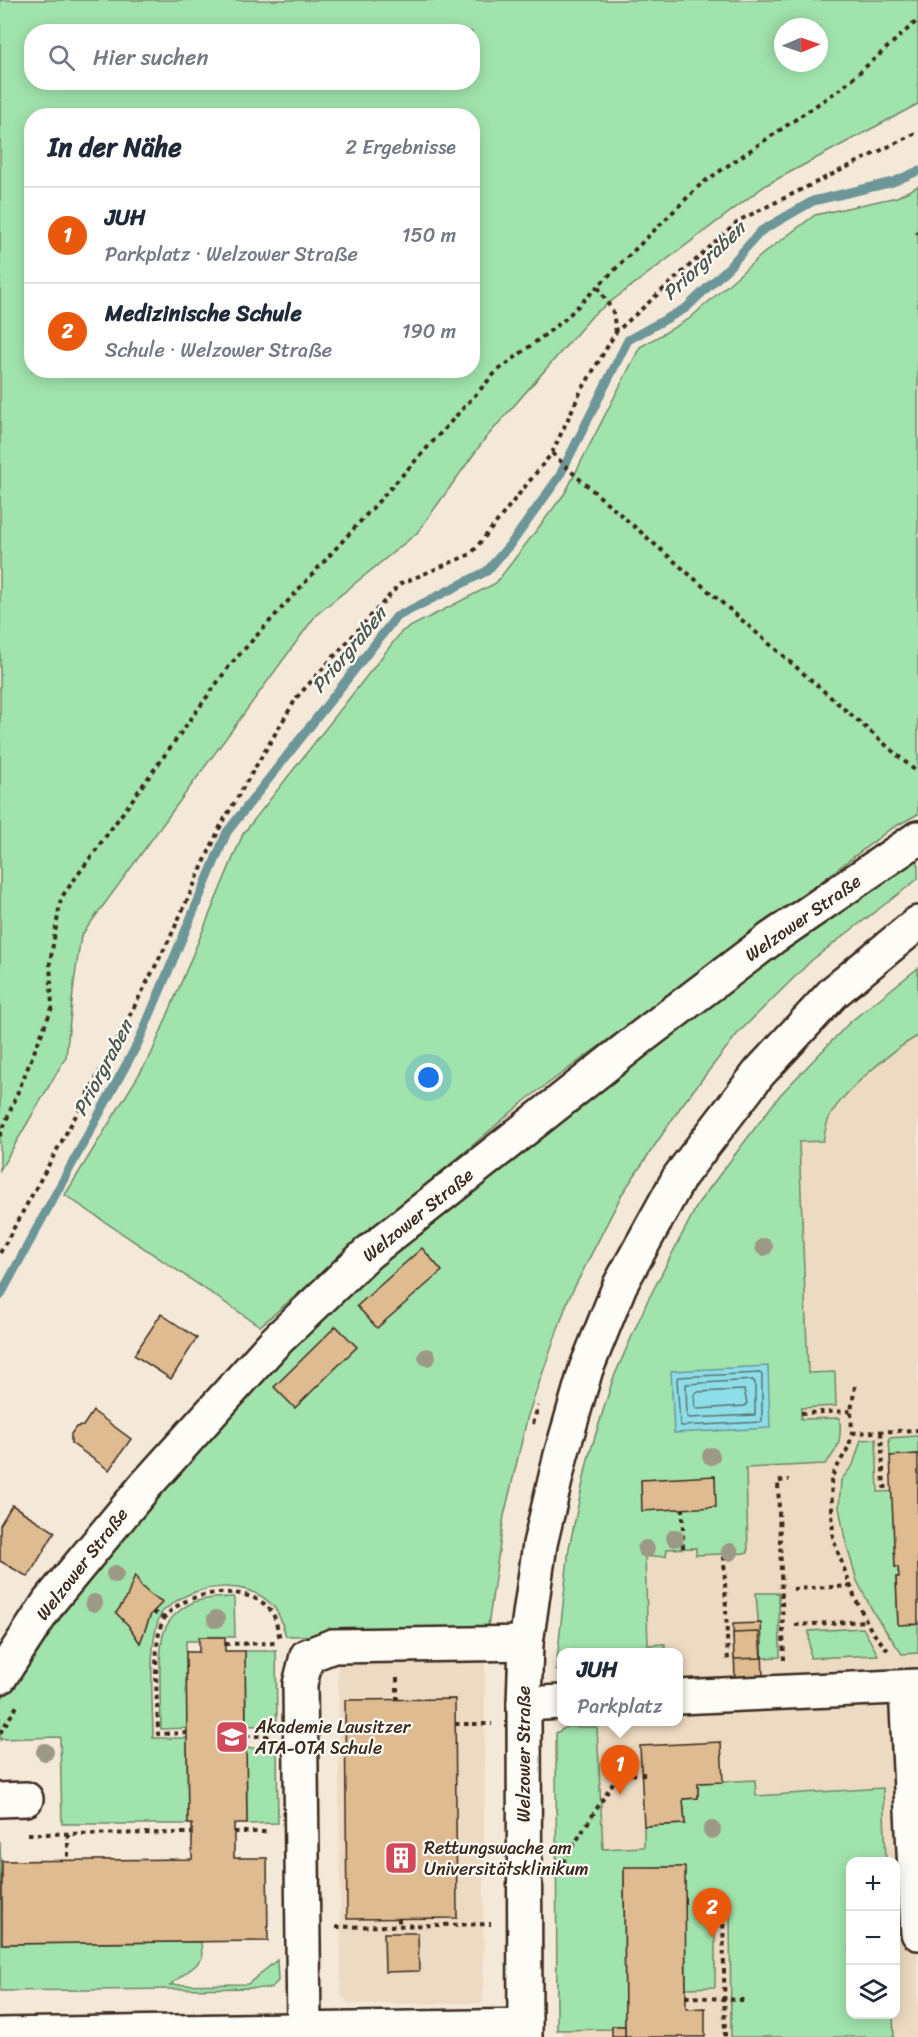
<!DOCTYPE html>
<html lang="de">
<head>
<meta charset="utf-8">
<style>
  :root { --surface:#fff; --page:#f6f6f7; --text:#1f2937; --muted:#747a83; --line:#e0e1e3; --accent:#ea580c }
  body { margin:0; font-family:Sriracha,sans-serif; background:var(--page); color:var(--text) }
  .controls { position:absolute; right:18px; bottom:18px; display:grid; overflow:hidden; border-radius:12px; box-shadow:0 3px 15px #0003 }
  .controls button { width:54px; height:54px; display:grid; place-items:center; padding:0; border:0; border-bottom:2px solid var(--line); background:var(--surface); color:var(--text); font:30px sans-serif }
  .compass { position:absolute; left:774px; top:18px; width:54px; height:54px; border-radius:50%; background:var(--surface); box-shadow:0 3px 15px #0003; rotate:88deg }
  .you { position:absolute; left:429px; top:1078px; width:21px; height:21px; margin:-15px; border:4px solid #fff; border-radius:50%; background:#1a73e8; box-shadow:0 0 0 9px #1a73e833 }
  .badge { display:grid; place-items:center; width:39px; height:39px; border-radius:50%; background:var(--accent); color:#fff; font-size:20px; font-weight:700 }
  .pin { position:absolute; translate:-50% -50px; filter:drop-shadow(0 2px 3px #0008) }
  .pin::after { content:''; position:absolute; top:32px; width:21px; height:18px; background:inherit; clip-path:polygon(0 0,100% 0,50% 100%) }
  .popup { position:absolute; left:557px; top:1648px; width:126px; height:78px; box-sizing:border-box; display:grid; place-content:center; border-radius:12px; background:var(--surface); filter:drop-shadow(0 2px 4px #0005); font-size:20px; white-space:nowrap; color:var(--muted) }
  .popup b { font-size:22px; color:var(--text) }
  .popup::after { content:''; position:absolute; left:50%; top:100%; margin-left:-12px; border:12px solid transparent; border-top-color:var(--surface) }
  .list { margin:0; padding:0; list-style:none }
  h2 { display:flex; justify-content:space-between; align-items:center; height:78px; margin:0; padding:0 24px; font-size:26px }
  h2 small { font-size:20px; font-weight:400; color:var(--muted) }
  .list li { display:grid; grid-template-columns:39px 1fr auto; gap:18px; align-items:center; box-sizing:border-box; height:96px; padding:0 24px; border-top:2px solid var(--line) }
  .list b { display:block; font-size:22px; white-space:nowrap }
  .list p { margin:0; font-size:20px; white-space:nowrap; color:var(--muted) }
  .list em { font-size:20px; font-style:normal; color:var(--muted) }
  .icon { flex:none; width:33px; height:33px; fill:none; stroke:currentColor; stroke-width:2; stroke-linecap:round; stroke-linejoin:round }
  .map { position:relative; flex:none; width:918px; height:2037px; overflow:hidden }
  .search { position:absolute; background:var(--surface); box-shadow:0 3px 15px #0003; left:24px; top:24px; width:456px; height:66px; display:flex; align-items:center; gap:15px; box-sizing:border-box; padding:0 21px; border-radius:24px; color:var(--muted); font-size:22px }
  .panel { position:absolute; background:var(--surface); box-shadow:0 3px 15px #0003; left:24px; top:108px; width:456px; height:270px; border-radius:24px }
  .map>svg:first-child { display:block }
  .built { fill:#eddac2; fill-rule:evenodd }
  .green { fill:#a1e3ad; stroke:#6e8666; stroke-width:1.5; fill-rule:evenodd }
  .water { fill:#8ddee8; stroke:#6c9697; stroke-width:1.5 }
  .lines { fill:none; stroke-linecap:round; stroke-linejoin:round }
  .shore { stroke:#5c726f; stroke-width:1.5 }
  .stream { stroke:#6c9697; stroke-width:9 }
  .building { fill:#debb90; stroke:#3b2a1e; stroke-width:1.5 }
  .minor-casing { stroke:#3b2a1e; stroke-width:38 }
  .path { stroke:#3b2a1e; stroke-width:4; stroke-dasharray:4.5 4.5; stroke-linecap:butt }
  .minor { stroke:#fdfcf7; stroke-width:33 }
  .tree { fill:#9c9986 }
  .labels { text-anchor:middle; dominant-baseline:central; stroke-width:4.5; stroke-linejoin:round; paint-order:stroke }
  .street-label { font-size:18px; fill:#3b2a1e; stroke:#fdfcf7 }
  .poi-label { font-size:18px; fill:#3b2a1e; stroke:#fdfcf7; text-anchor:start }
  .water-label { font-size:20px; font-style:italic; fill:#505750; stroke:#fdfcf7 }
</style>
</head>
<body>
<div class="map">
<svg width="918" height="2037" viewBox="0 0 918 2037">
  <rect width="100%" height="100%" fill="#f4e8d8"/>
  <filter id="ink" filterUnits="userSpaceOnUse"><feTurbulence type="fractalNoise" baseFrequency=".0167" numOctaves="2"/><feDisplacementMap in="SourceGraphic" scale="12" xChannelSelector="R" yChannelSelector="G"/><feConvolveMatrix kernelMatrix="1 2 1 2 8 2 1 2 1" color-interpolation-filters="sRGB"/></filter>
  <g filter="url(#ink)">
    <!-- built -->
    <g class="built">
      <path d="M918,976V2037H562L559,1669L572,1547L615,1380ZM562,1652H678V1722H562ZM850,1862H896V2014H850Z"/>
      <path d="M485,1657L483,2003L350,2004L341,1995L338,1659Z"/>
    </g>
    <!-- green -->
    <g class="green">
      <path d="M0,0H918V104L766,185L593,315L484,440L417,533L316,615L81,936L74,983L66,1057L0,1170ZM783,27H819V63H783ZM32,32H472V82H32ZM32,116H472V370H32Z"/>
      <path d="M918,186V814L889,830L751,935L527,1099L260,1326L65,1195L151,1055L243,834L402,631L496,583L565,493L640,347L689,319L764,253L815,215L897,197Z"/>
      <path d="M918,842V879L812,960L738,1033L682,1105L622,1194L568,1300L528,1415L504,1516L487,1633L286,1636C283,1627 280,1613 273,1606C248,1579 198,1583 171,1605C168,1607 163,1610 161,1614C147,1642 153,1706 153,1738H187L188,1824H62L60,1737L1,1739L0,1741V1701L73,1594L204,1438L376,1263Z"/>
      <path d="M918,968V1036C893,1049 841,1093 829,1118C826,1125 825,1133 823,1141L799,1142L808,1373L835,1372L836,1406L801,1408V1419L840,1418C841,1440 840,1448 825,1464L746,1468L748,1553L696,1555V1548L667,1549L666,1556L645,1557L648,1645L665,1644V1652H562L560,1673L556,1670L569,1548L588,1459L613,1379L647,1302L699,1202L780,1095L850,1022Z"/>
      <path d="M918,1436V1454L890,1456L889,1438Z"/>
      <path d="M876,1439L878,1492L902,1491L895,1567H898L899,1577H896L898,1624H918V1653L902,1654L875,1615L857,1581L845,1539L839,1507L841,1480L853,1465L861,1440Z"/>
      <path d="M756,1593H779L780,1657L761,1658Z"/>
      <path d="M234,1597L235,1637H200L199,1641H186L187,1728L161,1729C161,1704 157,1654 164,1632C169,1617 183,1606 197,1601C209,1597 222,1598 234,1597Z"/>
      <path d="M863,1628L878,1655L810,1658L809,1631Z"/>
      <path d="M245,1651H276L277,1725L246,1726Z"/>
      <path d="M567,1727H597L603,1849L644,1847V1826L685,1824L683,1799L698,1798V1783L755,1780L756,1796L883,1788L886,1861L850,1862V2014L893,2015L894,2037H731L730,1905H715V1987L686,1988L684,1867L624,1868L625,2026H613L612,2029L557,2030L556,1733Z"/>
      <path d="M246,1748H277L278,1823L247,1824Z"/>
      <path d="M0,1841L3,1944L201,1942L202,1958L195,1966L170,1985L248,1984L277,1960L278,1981L271,1988L0,1991Z"/>
    </g>
    <!-- water -->
    <path class="water" d="M768,1366L770,1428L674,1433L671,1371Z"/>
    <g class="lines">
      <!-- shore -->
      <g class="shore">
        <path d="M760,1373L762,1375V1422L682,1426L680,1425L677,1379L678,1377Z"/>
        <path d="M753,1380L755,1383V1415L690,1418L687,1417L686,1384Z"/>
        <path d="M744,1390L747,1403L745,1406L698,1409L695,1407L694,1395L696,1392Z"/>
      </g>
      <!-- stream -->
      <path class="stream" d="M0,1296L138,1043L227,832L396,617L487,571L513,541L559,477L628,340L686,308L729,267L761,231L813,201L893,182L918,171"/>
    </g>
    <!-- building -->
    <g class="building">
      <path d="M422,1248L442,1271L377,1328L357,1306Z"/>
      <path d="M161,1314L197,1338L171,1379L134,1355Z"/>
      <path d="M336,1326L357,1347L295,1408L274,1387Z"/>
      <path d="M93,1411L131,1439L109,1470L71,1443V1434L76,1427L83,1426Z"/>
      <path d="M918,1454V1624L898,1625L896,1577H899L898,1567H895L890,1456Z"/>
      <path d="M715,1476L716,1507L642,1511L641,1480Z"/>
      <path d="M12,1505L55,1532L28,1577L0,1561V1525Z"/>
      <path d="M135,1575L141,1586L151,1595L163,1602L151,1614L140,1643L128,1625L116,1613L127,1597Z"/>
      <path d="M761,1623L763,1677L735,1678L733,1624Z"/>
      <path d="M759,1632L761,1658L734,1659L733,1633Z"/>
      <path d="M199,1637H225V1651H245L247,1824H234V1858H267L268,1941L2,1944V1861L192,1859V1824H188L186,1652H199Z"/>
      <path d="M455,1699L457,1918L347,1919L345,1700Z"/>
      <path d="M721,1742L723,1782L698,1783V1798L683,1799L685,1824L644,1826L640,1746Z"/>
      <path d="M624,1867H685L686,2009L705,2008V2037H625Z"/>
      <path d="M384,1933H418L419,1971L385,1972Z"/>
      <rect x="612" y="2026" width="13" height="11"/>
    </g>
    <g class="lines">
      <defs>
        <g id="minor">
          <path d="M0,1677L49,1602L146,1485L274,1343L368,1253L644,1035L772,938L918,838"/>
          <path d="M906,1687L918,1933"/>
          <path d="M678,1697L918,1686"/>
          <path d="M524,1704L562,1702"/>
          <path d="M0,1800L26,1799"/>
          <path d="M304,2029L300,1684L307,1656L333,1646L526,1643"/>
          <path d="M0,2035L525,2026"/>
          <path d="M525,2037L524,1704L526,1643L540,1544L561,1455L586,1369L620,1285L680,1176L759,1073L834,992L918,923"/>
        </g>
      </defs>
      <!-- minor casing -->
      <use href="#minor" class="minor-casing"/>
      <!-- path -->
      <g class="path">
        <path d="M916,231L918,233"/>
        <path d="M598,287L613,312L616,332"/>
        <path d="M552,453L575,475L918,773"/>
        <path d="M0,1136L52,1008L50,962L61,898L230,665L496,372L563,321L701,184L843,87L918,20"/>
        <path d="M0,1253L106,1061L170,938L221,825L297,697L400,584L471,554L552,453L580,393L616,332L740,220L918,132"/>
        <path d="M855,1386L851,1411L852,1433L849,1446L831,1478L833,1539L855,1598L871,1630L890,1653"/>
        <path d="M801,1413L851,1411"/>
        <path d="M533,1424L538,1406"/>
        <path d="M881,1432L884,1487H891"/>
        <path d="M852,1433L918,1430"/>
        <path d="M683,1548V1509"/>
        <path d="M724,1556L728,1663"/>
        <path d="M793,1589L851,1586"/>
        <path d="M153,1612L164,1618"/>
        <path d="M795,1625L867,1621"/>
        <path d="M225,1644L278,1643"/>
        <path d="M784,1660L778,1481L789,1480"/>
        <path d="M397,1678V1700"/>
        <path d="M455,1724H492"/>
        <path d="M0,1733L17,1706"/>
        <path d="M187,1733L158,1734C158,1707 151,1640 164,1619C183,1589 251,1582 272,1612C276,1619 278,1631 280,1639"/>
        <path d="M246,1736H269"/>
        <path d="M234,1832H268"/>
        <path d="M28,1834L192,1833"/>
        <path d="M68,1834V1860"/>
        <path d="M558,1870L618,1775L646,1774L648,1772"/>
        <path d="M723,1906L725,2037"/>
        <path d="M399,1918V1925"/>
        <path d="M336,1927L491,1924"/>
        <path d="M685,1997C706,1997 725,2000 746,2000"/>
      </g>
      <!-- minor -->
      <use href="#minor" class="minor"/>
    </g>
    <!-- trees -->
    <g class="tree">
      <circle cx="764" cy="1247" r="9"/>
      <circle cx="427" cy="1357" r="9"/>
      <circle cx="711" cy="1456" r="9"/>
      <circle cx="675" cy="1538" r="9"/>
      <circle cx="646" cy="1549" r="9"/>
      <circle cx="730" cy="1552" r="9"/>
      <circle cx="115" cy="1574" r="9"/>
      <circle cx="94" cy="1603" r="9"/>
      <circle cx="216" cy="1619" r="9"/>
      <circle cx="45" cy="1752" r="9"/>
      <circle cx="712" cy="1830" r="9"/>
    </g>
  </g>
  <!-- icons -->
  <defs>
    <symbol id="school-square" viewBox="-11 -11 22 22"><rect x="-9" y="-9" width="18" height="18" rx="4" fill="#d1495b" stroke="#fdfcf7"/><path d="M0-5L7-2L0 1L-7-2ZM-4 1L0 2.5L4 1V4Q0 6-4 4Z" fill="#fff"/></symbol>
    <symbol id="building-square" viewBox="-11 -11 22 22"><rect x="-9" y="-9" width="18" height="18" rx="4" fill="#d1495b" stroke="#fdfcf7"/><path d="M-4-6H4V6H1V3H-1V6H-4ZM-2.5-4.3h1.7v1.8h-1.7ZM.8-4.3h1.7v1.8H.8ZM-2.5-1h1.7V.8h-1.7ZM.8-1h1.7V.8H.8Z" fill="#fff"/></symbol>
  </defs>
  <g fill-rule="evenodd">
    <use href="#school-square" x="213" y="1718" width="38" height="38"/>
    <use href="#building-square" x="382" y="1839" width="38" height="38"/>
  </g>
  <g class="labels">
    <!-- street labels -->
    <g class="street-label">
      <text transform="translate(803 918) rotate(-35)">Welzower Straße</text>
      <text transform="translate(418 1215) rotate(-39)">Welzower Straße</text>
      <text transform="translate(82 1564) rotate(-52)">Welzower Straße</text>
      <text transform="translate(524 1754) rotate(-90)">Welzower Straße</text>
    </g>
    <!-- poi labels -->
    <g class="poi-label">
      <text x="255" y="1727">Akademie Lausitzer<tspan x="255" dy="21">ATA-OTA Schule</tspan></text>
      <text x="424" y="1848">Rettungswache am<tspan x="424" dy="21">Universitätsklinikum</tspan></text>
    </g>
    <!-- water labels -->
    <g class="water-label">
      <text transform="translate(704 261) rotate(-43)">Priorgraben</text>
      <text transform="translate(349 650) rotate(-50)">Priorgraben</text>
      <text transform="translate(103 1068) rotate(-62)">Priorgraben</text>
    </g>
  </g>
</svg>
<div class="controls">
<button>+</button>
<button>−</button>
<button><svg class="icon" aria-label="layers" viewBox="0 0 24 24"><path d="M12 4l9 5-9 5-9-5zM3 14l9 5 9-5"/></svg></button>
</div>
<svg class="compass" viewBox="-18 -18 36 36"><path d="M0-13l5 13h-10z" fill="#e53935"/><path d="M0 13l5-13h-10z" fill="#747a83"/></svg>
<div class="you"></div>
<div class="pin badge" style="left:620px;top:1795px">1</div>
<div class="popup"><b>JUH</b>Parkplatz</div>
<div class="pin badge" style="left:712px;top:1938px">2</div>
<div class="search"><svg class="icon" aria-label="search" viewBox="0 0 24 24"><circle cx="10" cy="10" r="6"/><path d="M15 15l6 6"/></svg>Hier suchen</div>
<section class="panel">
<h2>In der Nähe<small>2 Ergebnisse</small></h2>
<ul class="list">
<li><span class="badge">1</span><div><b>JUH</b><p>Parkplatz · Welzower Straße</p></div><em>150 m</em></li>
<li><span class="badge">2</span><div><b>Medizinische Schule</b><p>Schule · Welzower Straße</p></div><em>190 m</em></li>
</ul>
</section>
</div>
</body>
</html>
